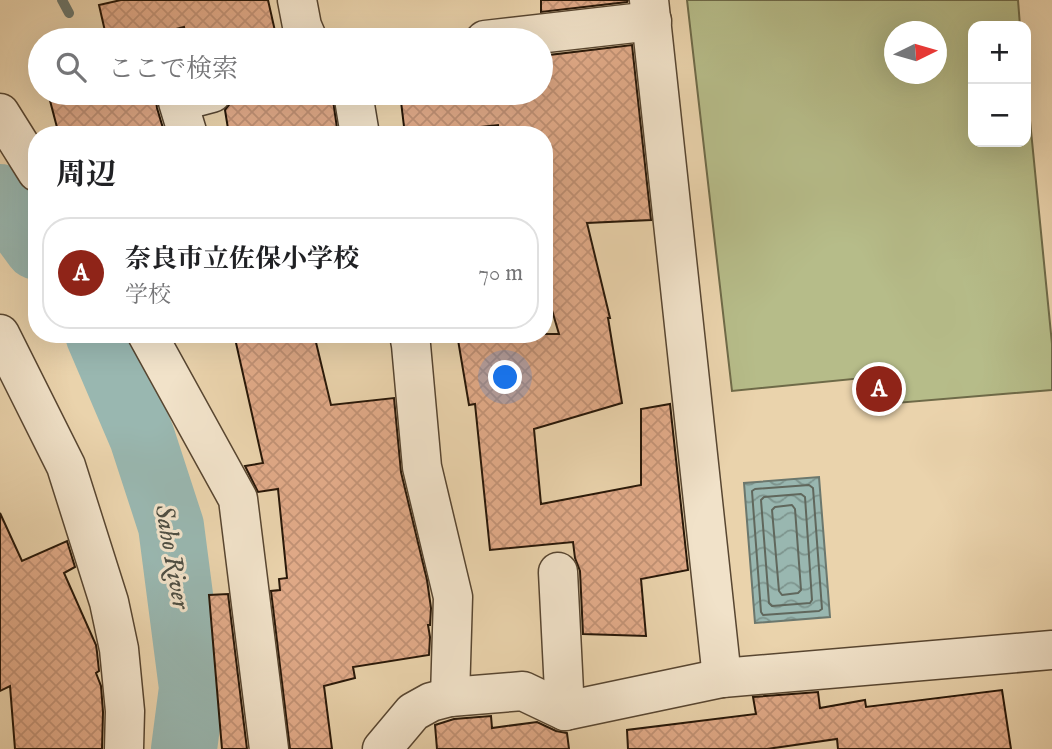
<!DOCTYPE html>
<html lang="ja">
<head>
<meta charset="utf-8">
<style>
  :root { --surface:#fff; --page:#f6f6f6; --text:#202124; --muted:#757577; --line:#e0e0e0; --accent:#8f2418 }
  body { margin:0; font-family:"IM FELL English","Noto Serif JP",serif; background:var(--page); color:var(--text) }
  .controls { position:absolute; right:21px; top:21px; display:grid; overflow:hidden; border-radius:14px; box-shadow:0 7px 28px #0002 }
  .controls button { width:63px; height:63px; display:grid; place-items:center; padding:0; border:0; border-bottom:2px solid var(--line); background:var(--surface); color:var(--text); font:35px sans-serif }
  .compass { position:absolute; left:884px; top:21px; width:63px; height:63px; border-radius:50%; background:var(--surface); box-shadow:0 7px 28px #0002; rotate:85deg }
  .you { position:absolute; left:506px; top:378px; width:24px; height:24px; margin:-18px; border:5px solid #fff; border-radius:50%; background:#1a73e8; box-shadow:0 0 0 10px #1a73e833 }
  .badge { display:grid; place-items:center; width:46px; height:46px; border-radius:50%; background:var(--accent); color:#fff; font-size:23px; font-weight:700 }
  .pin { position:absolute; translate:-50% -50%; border:4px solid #fff; box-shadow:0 2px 7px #0006 }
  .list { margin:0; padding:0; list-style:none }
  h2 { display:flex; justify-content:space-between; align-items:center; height:91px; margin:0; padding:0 28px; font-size:30px }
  h2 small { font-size:23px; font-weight:400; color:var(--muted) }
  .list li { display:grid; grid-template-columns:46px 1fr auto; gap:21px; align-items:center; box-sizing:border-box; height:112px; margin:0 14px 14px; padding:0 14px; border:2px solid var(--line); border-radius:28px }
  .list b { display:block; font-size:26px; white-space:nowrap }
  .list p { margin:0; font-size:23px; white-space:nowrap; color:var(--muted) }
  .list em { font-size:23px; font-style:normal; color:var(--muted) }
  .icon { flex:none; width:38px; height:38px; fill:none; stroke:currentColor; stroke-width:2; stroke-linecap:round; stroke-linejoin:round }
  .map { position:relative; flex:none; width:1052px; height:749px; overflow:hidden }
  .search { position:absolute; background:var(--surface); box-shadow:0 7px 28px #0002; left:28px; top:28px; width:525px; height:77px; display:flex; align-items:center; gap:18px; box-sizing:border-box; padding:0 24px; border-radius:38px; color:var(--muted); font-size:26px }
  .panel { position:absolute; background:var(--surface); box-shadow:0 7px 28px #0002; left:28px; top:126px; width:525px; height:217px; border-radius:28px }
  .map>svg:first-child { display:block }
  .pitch { fill:#b6bc89; stroke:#6e6a48; stroke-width:2; fill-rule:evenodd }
  .water { fill:url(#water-waves); stroke:#6b776d; stroke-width:2 }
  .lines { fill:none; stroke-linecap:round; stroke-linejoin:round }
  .shore { stroke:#60675c; stroke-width:2 }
  .stream { stroke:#6b776d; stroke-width:10 }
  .river { stroke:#99b7b0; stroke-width:66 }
  .building { fill:url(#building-cross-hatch); stroke:#271708; stroke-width:2 }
  .minor-casing { stroke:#584631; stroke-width:41 }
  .minor { stroke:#f1e2c9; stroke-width:38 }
  .labels { text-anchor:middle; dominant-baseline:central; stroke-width:6; stroke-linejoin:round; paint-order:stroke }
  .water-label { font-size:26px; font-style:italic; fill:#4f4f43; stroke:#f1e2c9 }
</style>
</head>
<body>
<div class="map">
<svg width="1052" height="749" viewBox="0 0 1052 749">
  <defs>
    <pattern id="water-waves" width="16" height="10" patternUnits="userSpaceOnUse" patternTransform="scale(1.75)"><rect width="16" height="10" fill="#99b7b0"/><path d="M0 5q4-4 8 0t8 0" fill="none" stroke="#7d948d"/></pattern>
    <pattern id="building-cross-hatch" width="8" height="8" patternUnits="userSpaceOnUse" patternTransform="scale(1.75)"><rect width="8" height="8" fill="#e2ab89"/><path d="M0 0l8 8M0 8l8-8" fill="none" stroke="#c29275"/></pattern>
  </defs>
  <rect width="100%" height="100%" fill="#ead3ac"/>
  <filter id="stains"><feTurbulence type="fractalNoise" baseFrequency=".00286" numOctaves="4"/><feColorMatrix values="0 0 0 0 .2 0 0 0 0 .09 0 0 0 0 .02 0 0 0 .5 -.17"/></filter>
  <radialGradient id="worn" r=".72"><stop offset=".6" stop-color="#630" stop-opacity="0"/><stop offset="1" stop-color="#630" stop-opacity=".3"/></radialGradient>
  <!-- pitch -->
  <path class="pitch" d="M687,0H1018L1020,26H973V142H1026V80L1052,344V390L896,403L893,375L732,391ZM894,32H936V74H894Z"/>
  <!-- water -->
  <path class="water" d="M819,477L830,617L755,623L744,483Z"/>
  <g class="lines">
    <!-- shore -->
    <g class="shore">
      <path d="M809,485L813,488L822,609L819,611L763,615L761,612L752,491L755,489Z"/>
      <path d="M801,494L805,497L812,600L810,603L772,606L769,603L761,500L764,497Z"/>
      <path d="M792,505L795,509L801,590L798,593L782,595L779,591L772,510L775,507Z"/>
    </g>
    <!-- stream -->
    <path class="stream" d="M62,0L69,13"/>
    <!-- river -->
    <g class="river">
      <path d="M0,197L37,247"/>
      <path d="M98,334L142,437L171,526L192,688L184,749"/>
    </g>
  </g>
  <!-- building -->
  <g class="building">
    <path d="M121,0H268L277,40H187L184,27L132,40H107L99,5Z"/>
    <path d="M541,0H628L627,2L541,12Z"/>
    <path d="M632,45L651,220L587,223L610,318H608L622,403L534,429L541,504L641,485V409L670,404L688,570L641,579L646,636L583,634L580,571L575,558L573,542L490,550L475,404L469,405L457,334H559L544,283V135H499L498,125L405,135L400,93H541V56Z"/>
    <path d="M48,93H155L157,108L165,135H59Z"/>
    <path d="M276,93H332L338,135H229L225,110L232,101Z"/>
    <path d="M234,334H314L331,405L394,398L401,472L427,580L431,608L430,625H428L430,637L429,655L353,667L355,678L324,686L332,749H290L271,591L280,590L279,579L287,578L278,489L258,492L245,466L263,463Z"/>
    <path d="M0,513L22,561L67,541L75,567L64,573L96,645L97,652L99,671L96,673L101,686L103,712L102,749H15L10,686L0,691Z"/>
    <path d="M228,594L247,749H222L209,595Z"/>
    <path d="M1002,690L1011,749H838L837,739L767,749H628L627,730L756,714L753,697L818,692L820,708L865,700L866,707Z"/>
    <path d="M491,716L492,728L537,722L556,731L567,733L569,749H437L435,725L454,719Z"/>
  </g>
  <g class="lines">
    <defs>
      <g id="minor">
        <path d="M297,0L302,26L308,40"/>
        <path d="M649,0L722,678"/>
        <path d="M485,40L652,21"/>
        <path d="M353,93L360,135"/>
        <path d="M0,113L37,172"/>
        <path d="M188,135L178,102L212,93"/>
        <path d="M0,334L66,466L109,602L119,649L125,711L124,749"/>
        <path d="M147,334L238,499L269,749"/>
        <path d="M409,334L411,345L422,467L453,597L450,697"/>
        <path d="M558,572L565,711"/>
        <path d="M382,749L413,712L431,702L450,697L523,691L565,711L722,678L1052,650"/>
      </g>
    </defs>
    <!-- minor casing -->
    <use href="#minor" class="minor-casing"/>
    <!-- minor -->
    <use href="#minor" class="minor"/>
  </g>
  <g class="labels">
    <!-- water labels -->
    <g class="water-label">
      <text transform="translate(172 557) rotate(80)">Saho River</text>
    </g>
  </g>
  <rect width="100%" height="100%" filter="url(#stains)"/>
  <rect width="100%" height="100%" fill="url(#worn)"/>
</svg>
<div class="controls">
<button>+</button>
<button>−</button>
</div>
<svg class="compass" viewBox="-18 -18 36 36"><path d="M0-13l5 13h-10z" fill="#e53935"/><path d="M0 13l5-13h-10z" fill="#757577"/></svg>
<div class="you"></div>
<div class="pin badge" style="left:879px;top:389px">A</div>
<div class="search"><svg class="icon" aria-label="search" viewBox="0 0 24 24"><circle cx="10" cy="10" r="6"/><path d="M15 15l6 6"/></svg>ここで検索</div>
<section class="panel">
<h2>周辺<small></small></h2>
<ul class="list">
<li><span class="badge">A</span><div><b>奈良市立佐保小学校</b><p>学校</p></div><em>70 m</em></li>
</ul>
</section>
</div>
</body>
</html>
